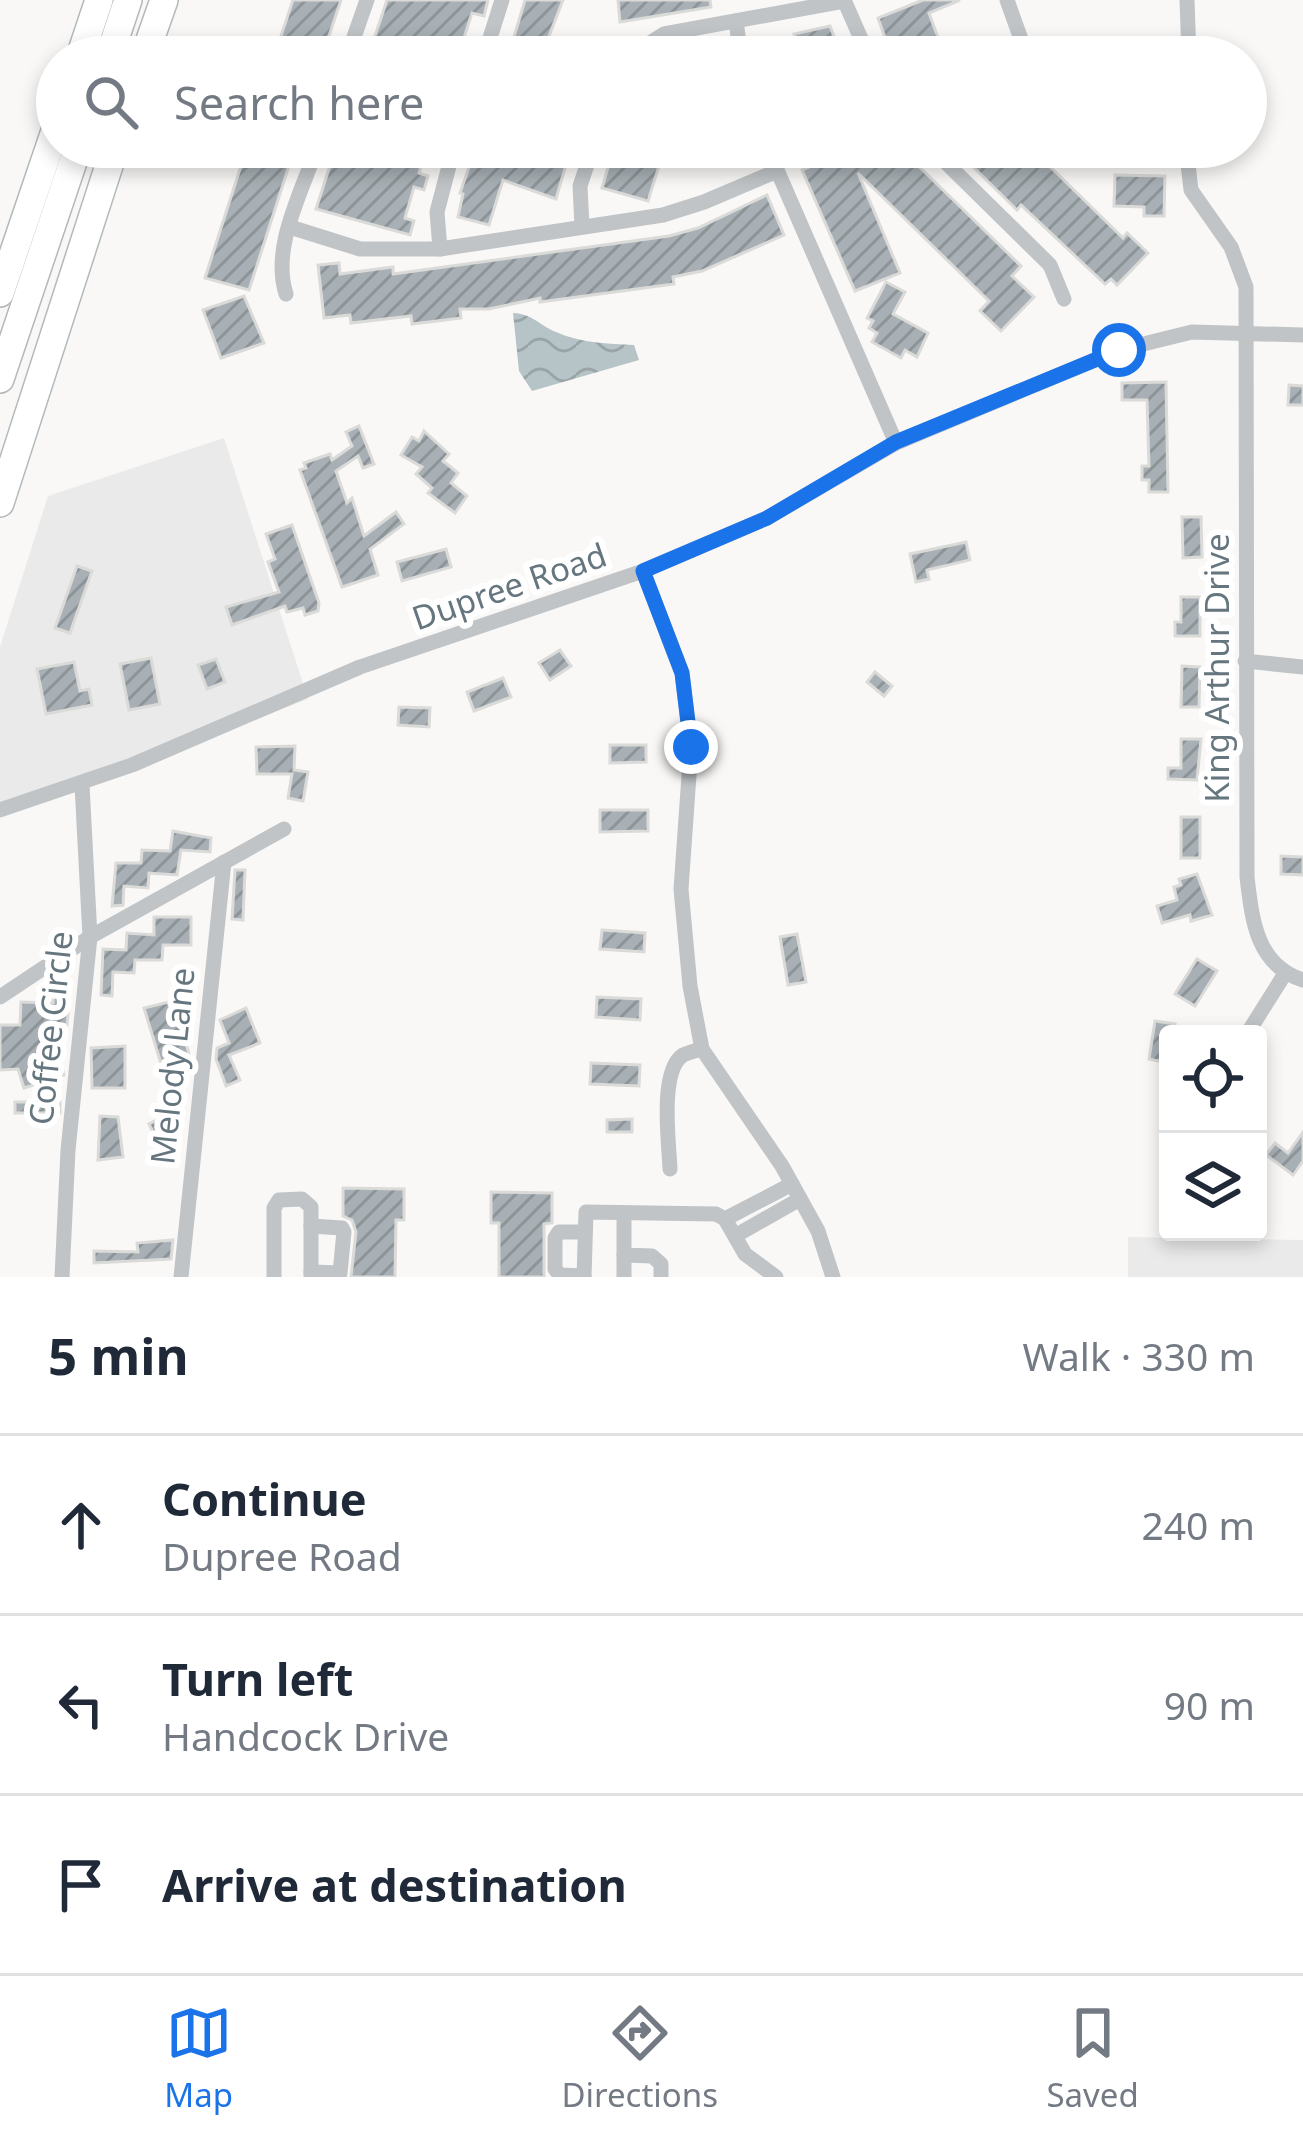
<!DOCTYPE html>
<html lang="en">
<head>
<meta charset="utf-8">
<style>
  :root { --surface:#fff; --page:#f2f2f3; --text:#1f2937; --muted:#747a83; --line:#e0e1e3; --accent:#1a73e8 }
  body { margin:0; font-family:"Noto Sans",sans-serif; background:var(--page); color:var(--text) }
  .controls { position:absolute; right:36px; bottom:36px; display:grid; overflow:hidden; border-radius:12px; box-shadow:0 6px 18px #0003 }
  .controls button { width:108px; height:108px; display:grid; place-items:center; padding:0; border:0; border-bottom:3px solid var(--line); background:var(--surface); color:var(--text); font:60px sans-serif }
  .stop { position:absolute; width:36px; height:36px; margin:-27px; border:9px solid #1a73e8; border-radius:50%; background:#fff }
  .stop.end { background:#1a73e8; border-color:#fff; box-shadow:0 3px 12px #0008 }
  .list { margin:0; padding:0; list-style:none }
  h2 { display:flex; justify-content:space-between; align-items:center; height:156px; margin:0; padding:0 48px; font-size:51px }
  h2 small { font-size:39px; font-weight:400; color:var(--muted) }
  .list li { display:grid; grid-template-columns:78px 1fr auto; gap:36px; align-items:center; box-sizing:border-box; height:180px; padding:0 48px; border-top:3px solid var(--line) }
  .list b { display:block; font-size:45px; white-space:nowrap }
  .list p { margin:0; font-size:39px; white-space:nowrap; color:var(--muted) }
  .list em { font-size:39px; font-style:normal; color:var(--muted) }
  .icon { flex:none; width:66px; height:66px; fill:none; stroke:currentColor; stroke-width:2; stroke-linecap:round; stroke-linejoin:round }
  .map { position:relative; flex:none; width:1303px; height:1277px; overflow:hidden }
  .search { position:absolute; background:var(--surface); box-shadow:0 6px 18px #0003; left:36px; right:36px; top:36px; height:132px; display:flex; align-items:center; gap:30px; box-sizing:border-box; padding:0 42px; border-radius:66px; color:var(--muted); font-size:45px }
  .sheet { height:696px; background:var(--surface) }
  nav { display:flex; justify-content:space-around; align-items:center; box-sizing:border-box; height:168px; border-top:3px solid var(--line); background:var(--surface); font-size:33px; color:var(--muted) }
  nav a { display:grid; justify-items:center; gap:6px }
  nav .on { color:var(--accent) }
  .map>svg:first-child { display:block }
  .built { fill:#e9eae9 }
  .water { fill:url(#water-waves) }
  .building { fill:url(#building-hatch); stroke:#dadad9; stroke-width:3 }
  .lines { fill:none; stroke-linecap:round; stroke-linejoin:round }
  .highway-casing { stroke:#b3b8ba; stroke-width:30 }
  .street { stroke:#c0c4c7; stroke-width:15 }
  .highway { stroke:#fff; stroke-width:27 }
  .route { stroke:#1a73e8; stroke-width:15 }
  .labels { text-anchor:middle; dominant-baseline:central; stroke-width:12; stroke-linejoin:round; paint-order:stroke }
  .street-label { font-size:33px; fill:#66767f; stroke:#fff }
</style>
</head>
<body>
<div class="map">
<svg width="1303" height="1277" viewBox="0 0 1303 1277">
  <defs>
    <pattern id="water-waves" width="16" height="10" patternUnits="userSpaceOnUse" patternTransform="scale(3)"><rect width="16" height="10" fill="#b7c4c7"/><path d="M0 5q4-4 8 0t8 0" fill="none" stroke="#99a4a7"/></pattern>
    <pattern id="building-hatch" width="6" height="6" patternUnits="userSpaceOnUse" patternTransform="scale(3)"><rect width="6" height="6" fill="#a8b0b5"/><path d="M-1 1l2-2M0 6l6-6M5 7l2-2" fill="none" stroke="#8d9498"/></pattern>
  </defs>
  <rect width="100%" height="100%" fill="#f9f8f6"/>
  <!-- built -->
  <g class="built">
    <path d="M224,438L308,699L213,736L0,807V647L48,496Z"/>
    <path d="M1128,1237L1303,1240V1277H1128Z"/>
  </g>
  <!-- water -->
  <path class="water" d="M513,313C533,314 539,325 556,332C581,343 608,344 634,345L639,360L532,391L519,371Z"/>
  <!-- building -->
  <g class="building">
    <path d="M293,0H341L322,57H274Z"/>
    <path d="M387,0H488L484,16L472,13L462,44L472,46L469,57H368Z"/>
    <path d="M525,0H563L541,57H508Z"/>
    <path d="M618,0H710L711,7L620,22Z"/>
    <path d="M923,0H960L929,13L945,57H892L878,18Z"/>
    <path d="M830,26L842,57H803L794,34Z"/>
    <path d="M247,147H295L249,290L205,278Z"/>
    <path d="M336,147L386,150V147H426L419,173L428,176L424,190L414,187L405,218L414,221L410,235L316,209Z"/>
    <path d="M476,147H571L556,199L503,180L489,225L458,217L463,194L460,193Z"/>
    <path d="M614,147H661L664,150L648,201L602,188Z"/>
    <path d="M856,147H899L1021,266L1012,276L1034,297L1001,331L980,311L989,301L858,173L900,273L855,291L802,170Z"/>
    <path d="M953,147H1030L1123,238L1127,233L1148,253L1117,285L1111,279L1105,284L1021,205L1017,210Z"/>
    <path d="M1115,175L1165,176L1164,216H1144V207L1114,206Z"/>
    <path d="M767,195L784,235L702,271L673,277L674,284L540,302V298L489,309H460L461,318L437,321L412,324L411,316L351,323L350,315L324,318L318,265L339,263L340,274L393,267V274L669,236L698,228Z"/>
    <path d="M886,282L905,292L893,314L928,333L917,357L905,350L901,358L872,342L877,333L869,328L873,321L867,318Z"/>
    <path d="M244,296L264,343L221,358L203,310Z"/>
    <path d="M1166,382L1168,492H1149V480H1142V466H1149L1147,400H1122V383Z"/>
    <path d="M1289,385L1303,386V405H1288Z"/>
    <path d="M359,426L374,464L363,468L358,456L336,471L347,503L352,498L364,536L396,512L404,524L370,549L378,575L342,587L300,470L306,468L304,463L330,454L332,460L352,446L346,432Z"/>
    <path d="M424,431L449,454L443,461L458,473L451,483L467,496L455,513L428,493L432,488L416,474L422,467L401,455L412,437L419,441Z"/>
    <path d="M1182,517H1201L1202,557L1183,558Z"/>
    <path d="M292,525L319,603L318,611L305,615L303,608L287,612L285,606L232,625L226,607L279,592L268,562L275,559L266,534Z"/>
    <path d="M966,542L970,560L927,570L929,579L916,582L910,554Z"/>
    <path d="M446,549L451,567L402,581L397,562Z"/>
    <path d="M77,566L92,571L70,633L55,628Z"/>
    <path d="M1181,597H1200V636H1175V622H1181Z"/>
    <path d="M560,650L571,666L550,680L539,663Z"/>
    <path d="M151,658L160,704L129,710L120,664Z"/>
    <path d="M216,659L225,682L207,689L198,665Z"/>
    <path d="M74,662L80,691L89,689L92,705L46,714L37,669Z"/>
    <path d="M1182,666L1200,667L1199,707H1181Z"/>
    <path d="M875,672L892,686L884,696L867,682Z"/>
    <path d="M503,678L511,697L474,711L467,692Z"/>
    <path d="M399,707L430,708L429,727L398,725Z"/>
    <path d="M1181,739H1201L1197,780L1168,779V768H1181Z"/>
    <path d="M610,745H646V762L610,763Z"/>
    <path d="M295,746L294,770L308,772L303,801L288,798L292,774H257L256,747Z"/>
    <path d="M600,810H648V831L600,832Z"/>
    <rect x="1181" y="817" width="19" height="41"/>
    <path d="M173,831L211,838L210,852L181,850L177,875L149,873L148,888L124,886L123,905L112,906L116,863H141L142,850L170,851Z"/>
    <path d="M1281,856L1303,857V875L1281,874Z"/>
    <path d="M235,870H245L243,920L232,919Z"/>
    <path d="M1197,874L1212,915L1191,921L1190,915L1162,923L1157,906L1177,900L1174,887L1181,885L1179,879Z"/>
    <path d="M154,917H191V945H163L162,960H135L134,973L113,972L112,996L101,995L103,949L126,950L127,933L154,935Z"/>
    <path d="M602,930L645,933L644,952L600,949Z"/>
    <path d="M797,934L806,982L788,985L780,937Z"/>
    <path d="M1197,959L1217,971L1195,1006L1175,994Z"/>
    <path d="M54,990L70,992L67,1025L57,1024L63,1038L42,1043L44,1052L57,1051L64,1075L24,1088L18,1069L0,1070V1025H20L21,1002L53,1003Z"/>
    <path d="M597,997L641,999L640,1020L596,1017Z"/>
    <path d="M181,999L191,1035L184,1037L191,1061L163,1070L144,1008Z"/>
    <path d="M246,1008L260,1043L229,1055L240,1080L226,1086L216,1059L217,1048L229,1043L220,1020Z"/>
    <path d="M1155,1021L1175,1024L1173,1034H1168V1063L1149,1059Z"/>
    <path d="M125,1046V1088H92L91,1048Z"/>
    <path d="M591,1063L640,1065L639,1086L590,1084Z"/>
    <rect x="15" y="1102" width="45" height="11"/>
    <path d="M100,1116L118,1117L123,1157L98,1160Z"/>
    <path d="M161,1118L175,1150L164,1156L149,1124Z"/>
    <path d="M632,1119V1132H607V1120Z"/>
    <path d="M1303,1132V1161L1293,1175L1266,1155L1275,1143L1288,1153Z"/>
    <path d="M343,1188L404,1189V1220H396L395,1277H351L356,1232L352,1220L343,1216Z"/>
    <path d="M491,1192L552,1193V1223L544,1224V1277H499V1223H491Z"/>
    <path d="M173,1240L171,1259L94,1263V1251L138,1252L137,1243Z"/>
  </g>
  <g class="lines">
    <defs>
      <g id="highway">
        <path d="M80,57L99,0"/>
        <path d="M109,57L128,0"/>
        <path d="M144,57L164,0"/>
        <path d="M0,293L57,125"/>
        <path d="M0,379L78,147"/>
        <path d="M0,503L115,147"/>
      </g>
    </defs>
    <!-- highway casing -->
    <use href="#highway" class="highway-casing"/>
    <!-- street -->
    <g class="street">
      <path d="M844,0L869,57"/>
      <path d="M1007,0L1022,42L1034,57"/>
      <path d="M1187,0L1189,57"/>
      <path d="M736,21L741,57"/>
      <path d="M347,57L367,0"/>
      <path d="M484,57L502,0"/>
      <path d="M627,57L664,34L844,1"/>
      <path d="M767,147L896,443"/>
      <path d="M930,147L1050,265L1064,299"/>
      <path d="M1186,147L1191,190L1231,247L1246,287L1247,877C1252,919 1256,965 1303,980"/>
      <path d="M290,227L360,249H440L663,215L704,202L777,171"/>
      <path d="M582,227L580,186L593,147"/>
      <path d="M440,249L437,212L454,147"/>
      <path d="M286,294C271,247 302,192 317,147"/>
      <path d="M643,571L682,673L691,747L681,889L690,986L702,1049L782,1166L818,1231L833,1277"/>
      <path d="M1245,661L1303,667"/>
      <path d="M0,810L132,765L360,667L643,571L767,518L896,443L1119,350L1192,332L1303,335"/>
      <path d="M0,997L90,937L284,829"/>
      <path d="M1247,1034L1286,972"/>
      <path d="M670,1169C669,1143 659,1071 683,1055C685,1054 700,1049 702,1049"/>
      <path d="M624,1213V1255L652,1256L661,1264V1277"/>
      <path d="M725,1219L792,1184"/>
      <path d="M735,1236L800,1199"/>
      <path d="M311,1272L340,1273L344,1232L342,1228L311,1226"/>
      <path d="M584,1276L560,1275L555,1269V1238L559,1232H584"/>
      <path d="M62,1277L68,1150L90,937L82,785"/>
      <path d="M181,1277L224,862"/>
      <path d="M274,1277V1208L279,1200L302,1199L311,1207V1277"/>
      <path d="M584,1277L586,1212L716,1214L725,1219L745,1254L776,1277"/>
      <path d="M624,1277V1255"/>
    </g>
    <!-- highway -->
    <use href="#highway" class="highway"/>
  </g>
  <g class="lines">
    <!-- route -->
    <path class="route" d="M691,747L682,673L643,571L767,518L896,442L1119,350"/>
  </g>
  <g class="labels">
    <!-- street labels -->
    <g class="street-label">
      <text transform="translate(509 586) rotate(-19)">Dupree Road</text>
      <text transform="translate(1216 668) rotate(-90)">King Arthur Drive</text>
      <text transform="translate(50 1028) rotate(-84)">Coffee Circle</text>
      <text transform="translate(172 1066) rotate(-84)">Melody Lane</text>
    </g>
  </g>
</svg>
<div class="controls">
<button><svg class="icon" aria-label="locate" viewBox="0 0 24 24"><circle cx="12" cy="12" r="6"/><path d="M12 2v4M12 18v4M2 12h4M18 12h4"/></svg></button>
<button><svg class="icon" aria-label="layers" viewBox="0 0 24 24"><path d="M12 4l9 5-9 5-9-5zM3 14l9 5 9-5"/></svg></button>
</div>
<div class="stop" style="left:1119px;top:350px"></div>
<div class="stop end" style="left:691px;top:747px"></div>
<div class="search"><svg class="icon" aria-label="search" viewBox="0 0 24 24"><circle cx="10" cy="10" r="6"/><path d="M15 15l6 6"/></svg>Search here</div>
</div>
<section class="sheet">
<h2>5 min<small>Walk · 330 m</small></h2>
<ul class="list">
<li><svg class="icon" aria-label="ahead" viewBox="0 0 24 24"><path d="M12 20V5M6 11l6-6 6 6"/></svg><div><b>Continue</b><p>Dupree Road</p></div><em>240 m</em></li>
<li><svg class="icon" aria-label="left" viewBox="0 0 24 24"><path d="M17 20v-9H6M10 6l-5 5 5 5"/></svg><div><b>Turn left</b><p>Handcock Drive</p></div><em>90 m</em></li>
<li><svg class="icon" aria-label="arrive" viewBox="0 0 24 24"><path d="M6 21V4h12l-3 4 3 4H6"/></svg><div><b>Arrive at destination</b></div></li>
</ul>
</section>
<nav>
<a class="on"><svg class="icon" aria-label="map" viewBox="0 0 24 24"><path d="M3 6l6-2 6 2 6-2v14l-6 2-6-2-6 2zM9 4v14M15 6v14"/></svg>Map</a>
<a><svg class="icon" aria-label="directions" viewBox="0 0 24 24"><path d="M12 3l9 9-9 9-9-9zM9 14v-3h6M13 9l2 2-2 2"/></svg>Directions</a>
<a><svg class="icon" aria-label="saved" viewBox="0 0 24 24"><path d="M7 4h10v16l-5-4-5 4z"/></svg>Saved</a>
</nav>
</body>
</html>
